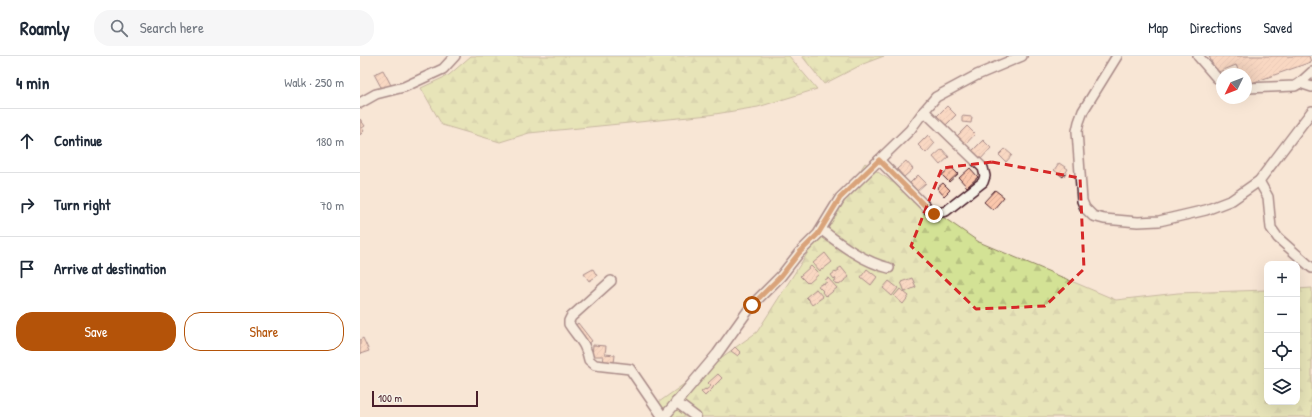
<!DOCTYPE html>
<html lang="en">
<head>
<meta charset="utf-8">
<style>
  :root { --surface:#fff; --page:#f6f6f7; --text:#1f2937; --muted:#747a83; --line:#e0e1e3; --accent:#b45309 }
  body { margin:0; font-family:"Patrick Hand",sans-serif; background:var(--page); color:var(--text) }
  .controls { position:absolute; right:12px; bottom:12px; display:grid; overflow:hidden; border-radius:8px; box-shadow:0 4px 16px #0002 }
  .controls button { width:36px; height:36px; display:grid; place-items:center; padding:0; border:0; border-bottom:1px solid var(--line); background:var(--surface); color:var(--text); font:20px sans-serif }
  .compass { position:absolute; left:856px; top:12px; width:36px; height:36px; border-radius:50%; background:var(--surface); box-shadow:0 4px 16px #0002; rotate:227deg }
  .scale { position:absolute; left:12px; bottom:10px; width:106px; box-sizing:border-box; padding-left:4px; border:2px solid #4a1f2b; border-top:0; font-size:11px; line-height:14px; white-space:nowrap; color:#4a1f2b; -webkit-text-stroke:3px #f7f3e8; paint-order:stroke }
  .stop { position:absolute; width:12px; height:12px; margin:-9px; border:3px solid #b45309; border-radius:50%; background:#fff }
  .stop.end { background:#b45309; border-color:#fff; box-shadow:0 1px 4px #0008 }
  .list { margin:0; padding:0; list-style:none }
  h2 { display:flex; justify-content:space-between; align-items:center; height:52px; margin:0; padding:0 16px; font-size:17px }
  h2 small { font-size:13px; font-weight:400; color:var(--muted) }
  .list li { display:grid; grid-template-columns:26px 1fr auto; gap:12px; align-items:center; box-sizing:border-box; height:64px; padding:0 16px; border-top:1px solid var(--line) }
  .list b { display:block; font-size:15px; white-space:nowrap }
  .list em { font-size:13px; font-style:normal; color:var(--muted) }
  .actions { display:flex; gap:8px; padding:12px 16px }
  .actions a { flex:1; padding:9px 0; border:1px solid var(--accent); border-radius:16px; text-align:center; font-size:14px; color:var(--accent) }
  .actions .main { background:var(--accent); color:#fff }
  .icon { flex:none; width:22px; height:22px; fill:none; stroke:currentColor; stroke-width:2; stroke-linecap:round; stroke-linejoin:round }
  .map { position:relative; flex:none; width:952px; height:361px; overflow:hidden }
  header { display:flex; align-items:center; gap:24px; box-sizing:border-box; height:56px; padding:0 20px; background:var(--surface); border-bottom:1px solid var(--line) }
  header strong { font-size:19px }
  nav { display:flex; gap:22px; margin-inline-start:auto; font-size:14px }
  .search { width:280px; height:36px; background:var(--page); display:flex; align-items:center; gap:10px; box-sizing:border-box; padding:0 14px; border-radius:16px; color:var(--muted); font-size:15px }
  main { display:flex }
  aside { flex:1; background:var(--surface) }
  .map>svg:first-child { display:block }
  .forest { fill:url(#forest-firs); stroke:#8e8060 }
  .building { fill:url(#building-hatch); stroke:#4a1f2b }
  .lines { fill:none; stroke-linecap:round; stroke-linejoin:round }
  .minor-casing { stroke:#4a1f2b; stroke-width:12 }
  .minor { stroke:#f7f3e8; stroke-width:9 }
  .route { stroke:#b45309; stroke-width:5 }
  .marked { fill:none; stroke:#d62828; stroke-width:3; stroke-dasharray:8 5; stroke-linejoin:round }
</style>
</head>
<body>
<header>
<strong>Roamly</strong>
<div class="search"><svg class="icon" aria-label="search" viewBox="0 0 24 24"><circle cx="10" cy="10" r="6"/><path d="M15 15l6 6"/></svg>Search here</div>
<nav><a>Map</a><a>Directions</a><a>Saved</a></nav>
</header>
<main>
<aside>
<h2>4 min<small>Walk · 250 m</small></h2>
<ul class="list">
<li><svg class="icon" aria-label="ahead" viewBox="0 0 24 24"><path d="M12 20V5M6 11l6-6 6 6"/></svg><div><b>Continue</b></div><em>180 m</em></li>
<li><svg class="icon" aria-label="right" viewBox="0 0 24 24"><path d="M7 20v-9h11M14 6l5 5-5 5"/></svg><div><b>Turn right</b></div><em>70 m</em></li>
<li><svg class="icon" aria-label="arrive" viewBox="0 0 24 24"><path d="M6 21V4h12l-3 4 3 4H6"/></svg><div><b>Arrive at destination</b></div></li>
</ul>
<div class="actions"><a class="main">Save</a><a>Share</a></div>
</aside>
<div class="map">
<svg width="952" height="361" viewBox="0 0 952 361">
  <defs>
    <pattern id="forest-firs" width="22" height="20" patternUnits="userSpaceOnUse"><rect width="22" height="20" fill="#d3e295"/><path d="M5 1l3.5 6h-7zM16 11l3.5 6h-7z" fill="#b7c181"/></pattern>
    <pattern id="building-hatch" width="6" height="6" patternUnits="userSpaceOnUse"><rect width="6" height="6" fill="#fbc7ac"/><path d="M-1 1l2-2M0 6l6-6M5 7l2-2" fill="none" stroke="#d9aa94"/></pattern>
  </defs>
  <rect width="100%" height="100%" fill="#f8e6d6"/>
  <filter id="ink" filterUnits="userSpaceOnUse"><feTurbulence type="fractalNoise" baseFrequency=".025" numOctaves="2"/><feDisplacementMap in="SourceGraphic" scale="8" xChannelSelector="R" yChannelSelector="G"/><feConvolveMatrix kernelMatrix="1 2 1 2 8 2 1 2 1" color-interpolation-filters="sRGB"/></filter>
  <g filter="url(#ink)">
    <!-- forest -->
    <g class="forest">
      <path d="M111,0H429L457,33L398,51L349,59L169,77L140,86L82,69L61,32L89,19Z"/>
      <path d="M442,0H524L503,8L464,28Z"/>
      <path d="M505,107L619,186L756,244L818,237L907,234V346H937V233L952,232V361H296L292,351L397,276Z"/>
    </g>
    <!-- building -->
    <g class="building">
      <path d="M849,0H949L951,6L886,29V18H880L876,9L856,17Z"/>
      <path d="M23,14L31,29L22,33L14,18Z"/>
      <path d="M587,50L596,59L585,70L576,61Z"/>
      <path d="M602,60L612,61L611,67L602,66Z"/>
      <path d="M0,63L5,70L2,72L4,75L0,79Z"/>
      <path d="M607,70L615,78L604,90L596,81Z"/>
      <path d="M568,79L575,87L566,97L558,89Z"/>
      <path d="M623,84L631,92L620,104L612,95Z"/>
      <path d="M582,93L589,101L580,109L573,101Z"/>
      <path d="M645,93L652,99L646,106L639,99Z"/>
      <path d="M546,105L553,113L544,121L537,113Z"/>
      <path d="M699,107L708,113L703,121L694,114Z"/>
      <path d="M591,111L598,118L589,126L582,119Z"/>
      <path d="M610,112L618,121L607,131L599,122Z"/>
      <path d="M558,119L566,127L557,135L550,127Z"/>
      <path d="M583,127L590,134L584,140L577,132Z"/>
      <path d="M635,134L644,141L633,154L624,146Z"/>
      <path d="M465,197L472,206L462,214L461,213L460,215L453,207Z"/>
      <path d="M451,210L459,218L449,227L448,226L447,227L440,220Z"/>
      <path d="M481,211L489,221L479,229L478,228L477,229L474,225L476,224L475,222L474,223L471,219L475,216L476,217L479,215L478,213Z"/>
      <path d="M233,213L237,220L229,225L224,218Z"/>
      <path d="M507,213L517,221L511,229L501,221Z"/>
      <path d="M468,222L477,232L467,240L466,239L465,240L462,236L463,235L458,230L463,227L464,228L467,226L465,224Z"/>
      <path d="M552,222L556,231L545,236L541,226Z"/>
      <path d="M529,225L538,232L532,240L523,232Z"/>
      <path d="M456,233L463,241L452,249L449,245L450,244H449L446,241Z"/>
      <path d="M540,233L549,240L543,248L534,240Z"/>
      <path d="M218,267L232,285L227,289L213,271Z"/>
      <path d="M3,282L9,295L0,298V284Z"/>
      <path d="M233,289L246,290L245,298L255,299L254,307L244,306L243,300H232Z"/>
      <path d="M375,291L381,297L378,300L371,295Z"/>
      <path d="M358,318L362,322L353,331V332L345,340L341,336L345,333L346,334L351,330L348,327Z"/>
    </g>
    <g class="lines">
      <defs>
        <g id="minor">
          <path d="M757,0L723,55L719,66L717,75L722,145L725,152L733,160L744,163L778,166L799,165L846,154L872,144L899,125L952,55"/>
          <path d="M838,0L857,22L862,24"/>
          <path d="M940,27L952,31"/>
          <path d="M886,32L935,30L940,27L952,16"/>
          <path d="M0,47L16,38L44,31L83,13L95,0"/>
          <path d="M519,104L570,155L574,158L586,155L623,126L625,120L623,112L564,55"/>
          <path d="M899,125L908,141L911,172L918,182L952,212"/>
          <path d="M462,174C481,189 504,206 529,212"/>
          <path d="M251,225L211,261L209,265V268C218,282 226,287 229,304L235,309L270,313L303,361"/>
          <path d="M316,346L336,361"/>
          <path d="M304,361L357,298L392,249L421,220L439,197L458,178L480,142L550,74L564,55L576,41L617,19L662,0"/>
        </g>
      </defs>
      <!-- minor casing -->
      <use href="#minor" class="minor-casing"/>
      <!-- minor -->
      <use href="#minor" class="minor"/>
    </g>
  </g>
  <g class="lines" filter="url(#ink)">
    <!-- route -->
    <path class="route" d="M392,249L421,220L439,197L458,178L480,142L519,104L570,155L574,158"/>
  </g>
  <!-- marked area -->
  <path d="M0 0H952V361H0ZM632,106L720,122L724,213L685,250L616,253L551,190L582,112Z" fill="#f8e6d6" fill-opacity=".55" fill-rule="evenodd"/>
  <path class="marked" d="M632,106L720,122L724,213L685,250L616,253L551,190L582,112Z"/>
</svg>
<div class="controls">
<button>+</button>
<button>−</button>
<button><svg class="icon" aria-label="locate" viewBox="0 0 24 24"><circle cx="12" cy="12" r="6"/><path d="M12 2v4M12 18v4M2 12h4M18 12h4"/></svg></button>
<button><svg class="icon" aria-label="layers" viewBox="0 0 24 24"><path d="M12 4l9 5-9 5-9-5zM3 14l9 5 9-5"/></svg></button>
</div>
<svg class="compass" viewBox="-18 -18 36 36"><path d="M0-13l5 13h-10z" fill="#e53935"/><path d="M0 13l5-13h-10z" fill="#747a83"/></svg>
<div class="scale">100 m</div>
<div class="stop" style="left:392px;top:249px"></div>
<div class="stop end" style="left:574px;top:158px"></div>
</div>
</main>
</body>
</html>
